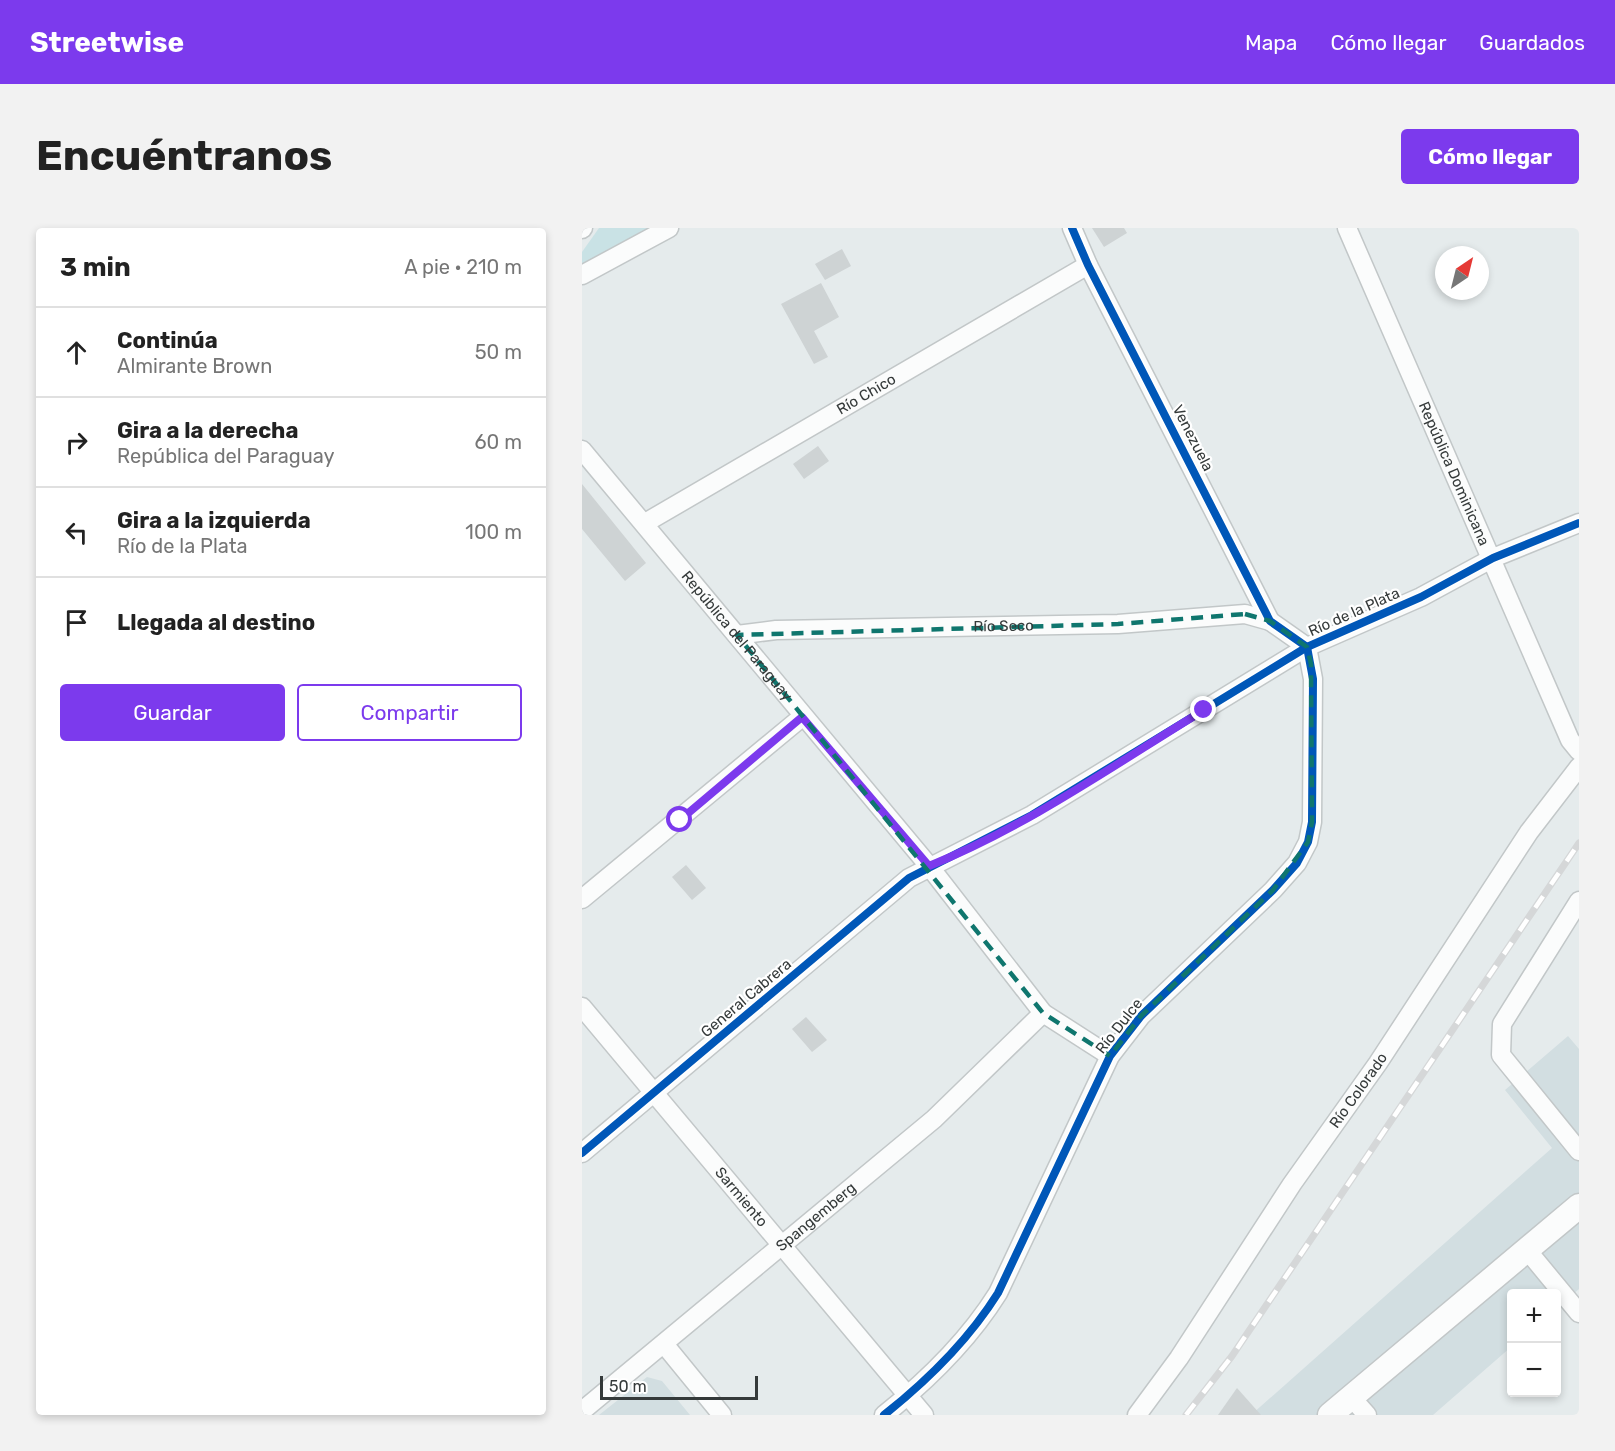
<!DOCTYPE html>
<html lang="es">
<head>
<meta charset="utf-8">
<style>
  :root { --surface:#fff; --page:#f2f2f2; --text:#222; --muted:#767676; --line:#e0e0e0; --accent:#7c3aed }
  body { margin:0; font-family:Rubik,sans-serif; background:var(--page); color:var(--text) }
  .controls { position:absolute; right:18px; bottom:18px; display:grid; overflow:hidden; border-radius:6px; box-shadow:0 3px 9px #0003 }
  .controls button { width:54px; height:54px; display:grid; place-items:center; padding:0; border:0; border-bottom:2px solid var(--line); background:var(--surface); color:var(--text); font:30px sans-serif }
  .compass { position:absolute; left:853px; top:18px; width:54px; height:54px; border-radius:50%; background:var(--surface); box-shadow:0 3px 9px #0003; rotate:35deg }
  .scale { position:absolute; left:18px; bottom:15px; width:158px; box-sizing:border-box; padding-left:6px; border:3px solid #353a3a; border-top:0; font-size:16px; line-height:21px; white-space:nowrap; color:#353a3a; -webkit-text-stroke:4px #fff; paint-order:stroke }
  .stop { position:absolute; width:18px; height:18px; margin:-14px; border:4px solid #7c3aed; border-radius:50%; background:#fff }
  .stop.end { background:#7c3aed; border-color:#fff; box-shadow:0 2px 6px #0008 }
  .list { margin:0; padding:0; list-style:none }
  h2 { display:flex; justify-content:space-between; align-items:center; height:78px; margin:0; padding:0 24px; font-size:26px }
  h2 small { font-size:20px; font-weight:400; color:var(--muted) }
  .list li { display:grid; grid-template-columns:39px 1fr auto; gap:18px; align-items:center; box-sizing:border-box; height:90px; padding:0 24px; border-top:2px solid var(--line) }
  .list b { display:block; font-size:22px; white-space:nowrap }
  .list p { margin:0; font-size:20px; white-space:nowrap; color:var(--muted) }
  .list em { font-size:20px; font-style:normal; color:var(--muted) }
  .actions { display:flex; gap:12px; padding:18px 24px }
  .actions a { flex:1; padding:14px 0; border:2px solid var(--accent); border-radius:6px; text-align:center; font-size:21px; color:var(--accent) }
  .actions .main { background:var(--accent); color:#fff }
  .icon { flex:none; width:33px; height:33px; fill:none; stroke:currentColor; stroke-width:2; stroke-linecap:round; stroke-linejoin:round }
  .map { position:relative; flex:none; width:997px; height:1187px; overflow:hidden; border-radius:6px }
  header { display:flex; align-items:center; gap:36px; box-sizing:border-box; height:84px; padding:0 30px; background:var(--accent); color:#fff }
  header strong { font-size:28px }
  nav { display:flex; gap:33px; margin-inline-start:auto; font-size:21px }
  .intro { display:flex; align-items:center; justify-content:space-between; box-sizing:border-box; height:144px; padding:0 36px }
  h1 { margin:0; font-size:42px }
  .button { padding:15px 27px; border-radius:6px; background:var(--accent); color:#fff; font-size:21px; font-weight:700 }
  main { display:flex; gap:36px; padding:0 36px }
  aside { flex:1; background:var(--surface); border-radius:6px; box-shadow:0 3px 9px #0003 }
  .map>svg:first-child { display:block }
  .built { fill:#d2dee1 }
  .green { fill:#c9e2e5 }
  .building { fill:#ced3d4 }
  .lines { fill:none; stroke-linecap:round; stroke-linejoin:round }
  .minor-casing { stroke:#c2c7c8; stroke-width:21 }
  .tertiary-casing { stroke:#c2c7c8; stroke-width:27 }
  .minor { stroke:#fbfcfc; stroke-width:18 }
  .tertiary { stroke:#fbfcfc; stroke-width:24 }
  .rail-casing { stroke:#d5d7d8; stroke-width:7 }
  .rail { stroke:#fff; stroke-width:4.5; stroke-dasharray:14; stroke-linecap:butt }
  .cycleway-casing { stroke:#fff; stroke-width:11 }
  .cycleway { stroke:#0057b8; stroke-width:8 }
  .route { stroke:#7c3aed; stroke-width:8 }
  .marked { fill:none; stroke:#0f766e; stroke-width:4.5; stroke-dasharray:12 8; stroke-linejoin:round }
  .labels { text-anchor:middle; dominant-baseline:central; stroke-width:4.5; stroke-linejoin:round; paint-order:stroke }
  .street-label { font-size:15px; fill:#353a3a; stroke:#fff }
</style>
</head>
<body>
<header>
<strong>Streetwise</strong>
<nav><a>Mapa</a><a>Cómo llegar</a><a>Guardados</a></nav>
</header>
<div class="intro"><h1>Encuéntranos</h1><a class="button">Cómo llegar</a></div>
<main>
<aside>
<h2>3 min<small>A pie · 210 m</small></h2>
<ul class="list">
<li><svg class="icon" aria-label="ahead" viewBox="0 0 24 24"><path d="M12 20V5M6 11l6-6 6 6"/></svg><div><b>Continúa</b><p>Almirante Brown</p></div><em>50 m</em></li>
<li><svg class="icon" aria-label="right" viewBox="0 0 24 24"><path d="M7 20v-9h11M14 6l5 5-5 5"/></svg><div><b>Gira a la derecha</b><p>República del Paraguay</p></div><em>60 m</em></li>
<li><svg class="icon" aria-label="left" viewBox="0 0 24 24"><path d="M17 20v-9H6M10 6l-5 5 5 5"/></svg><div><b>Gira a la izquierda</b><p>Río de la Plata</p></div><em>100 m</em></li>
<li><svg class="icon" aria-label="arrive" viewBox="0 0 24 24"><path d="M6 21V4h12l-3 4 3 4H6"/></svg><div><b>Llegada al destino</b></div></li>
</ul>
<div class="actions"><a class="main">Guardar</a><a>Compartir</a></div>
</aside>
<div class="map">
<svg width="997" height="1187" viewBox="0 0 997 1187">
  <rect width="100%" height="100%" fill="#e5ebec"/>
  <!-- built -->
  <g class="built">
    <path d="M986,808L997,821V1061L975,1080V1066H930L929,1119L851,1187H669L970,920L923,862Z"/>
    <path d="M65,1149L80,1153L108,1187H17Z"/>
  </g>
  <!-- green -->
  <path class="green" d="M17,0H66L0,38V24Z"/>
  <!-- building -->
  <g class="building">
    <path d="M510,0H542L545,5L522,19Z"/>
    <path d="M260,21L269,38L243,52L233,36Z"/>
    <path d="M239,55L257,89L232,103L246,129L232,136L199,76Z"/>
    <path d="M236,218L247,233L222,251L211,236Z"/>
    <path d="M0,256L64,335L43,353L0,301Z"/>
    <path d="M104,637L124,660L110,672L90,649Z"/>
    <path d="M224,789L245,812L230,824L210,801Z"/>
    <path d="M655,1160L679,1187H636Z"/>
  </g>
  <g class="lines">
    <defs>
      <g id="minor">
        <path id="s1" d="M765,0L988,512L997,523"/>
        <path d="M0,1L1,0"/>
        <path d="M0,47L87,0"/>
        <path id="s2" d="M0,222L347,638L461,785L528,828"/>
        <path id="s3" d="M63,295L506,37"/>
        <path id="s4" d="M155,407L194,402L536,396L663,386L688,393"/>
        <path d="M0,671L220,489"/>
        <path d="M997,673L920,796L919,827L997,923"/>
        <path id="s5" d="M0,779L342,1187"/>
        <path d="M0,925L327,650L450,587L725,419L839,369L911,330L997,295"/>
        <path d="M945,1022L997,1085"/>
        <path d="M82,1116L140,1187"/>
        <path d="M769,1169L785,1187"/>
        <path id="s6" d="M0,1183L352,891L461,785"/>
        <path d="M302,1187C346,1152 386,1113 416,1065L528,828L559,788L691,662L715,635L726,614L730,594L731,451L725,419L688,393L506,37L490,0"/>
        <path id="s7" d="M555,1187L597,1130L710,956L796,835L947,604L997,539"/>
      </g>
      <path id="tertiary" d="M748,1187L997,978"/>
    </defs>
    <!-- minor casing -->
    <use href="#minor" class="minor-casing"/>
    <!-- tertiary casing -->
    <use href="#tertiary" class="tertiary-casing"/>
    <!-- minor -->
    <use href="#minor" class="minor"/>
    <!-- tertiary -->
    <use href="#tertiary" class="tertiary"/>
    <defs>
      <path id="rail" d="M604,1187L650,1128L997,615"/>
    </defs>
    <!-- rail casing -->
    <use href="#rail" class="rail-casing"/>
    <!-- rail -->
    <use href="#rail" class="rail"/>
    <defs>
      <g id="cycleway">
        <path d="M0,925L327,650L450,587L725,419L839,369L911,330L997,295"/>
        <path d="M302,1187C346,1152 386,1113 416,1065L528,828L559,788L691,662L715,635L726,614L730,594L731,451L725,419L688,393L506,37L490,0"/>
      </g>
    </defs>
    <!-- cycleway casing -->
    <use href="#cycleway" class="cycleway-casing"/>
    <!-- cycleway -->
    <use href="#cycleway" class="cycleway"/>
  </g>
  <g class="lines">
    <!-- route -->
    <path class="route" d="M98,592L220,489L347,638C444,599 532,537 622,482"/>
  </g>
  <!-- marked area -->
  <path class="marked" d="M663,386L688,393L725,419L729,436L730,594L726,614L691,662L559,788L528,828L461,785L155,407L536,396Z"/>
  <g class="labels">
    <!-- street labels -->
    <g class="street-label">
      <text stroke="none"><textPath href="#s3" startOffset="256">Río Chico</textPath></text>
      <text transform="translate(611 210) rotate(63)">Venezuela</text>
      <text stroke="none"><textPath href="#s1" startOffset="268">República Dominicana</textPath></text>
      <text transform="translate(772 384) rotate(-24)">Río de la Plata</text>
      <text stroke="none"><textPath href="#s4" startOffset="267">Río Seco</textPath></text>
      <text stroke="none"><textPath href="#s2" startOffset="242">República del Paraguay</textPath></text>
      <text transform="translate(164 770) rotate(-40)">General Cabrera</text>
      <text transform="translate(537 798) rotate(-52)">Río Dulce</text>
      <text stroke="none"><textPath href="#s7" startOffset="393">Río Colorado</textPath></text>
      <text stroke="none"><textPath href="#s5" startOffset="248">Sarmiento</textPath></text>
      <text stroke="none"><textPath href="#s6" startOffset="304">Spangemberg</textPath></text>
    </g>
  </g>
</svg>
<div class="controls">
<button>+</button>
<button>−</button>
</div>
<svg class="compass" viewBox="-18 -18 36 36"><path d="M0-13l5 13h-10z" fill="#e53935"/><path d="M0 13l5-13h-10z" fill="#767676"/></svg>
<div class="scale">50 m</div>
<div class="stop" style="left:98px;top:592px"></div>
<div class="stop end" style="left:622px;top:482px"></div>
</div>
</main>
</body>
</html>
